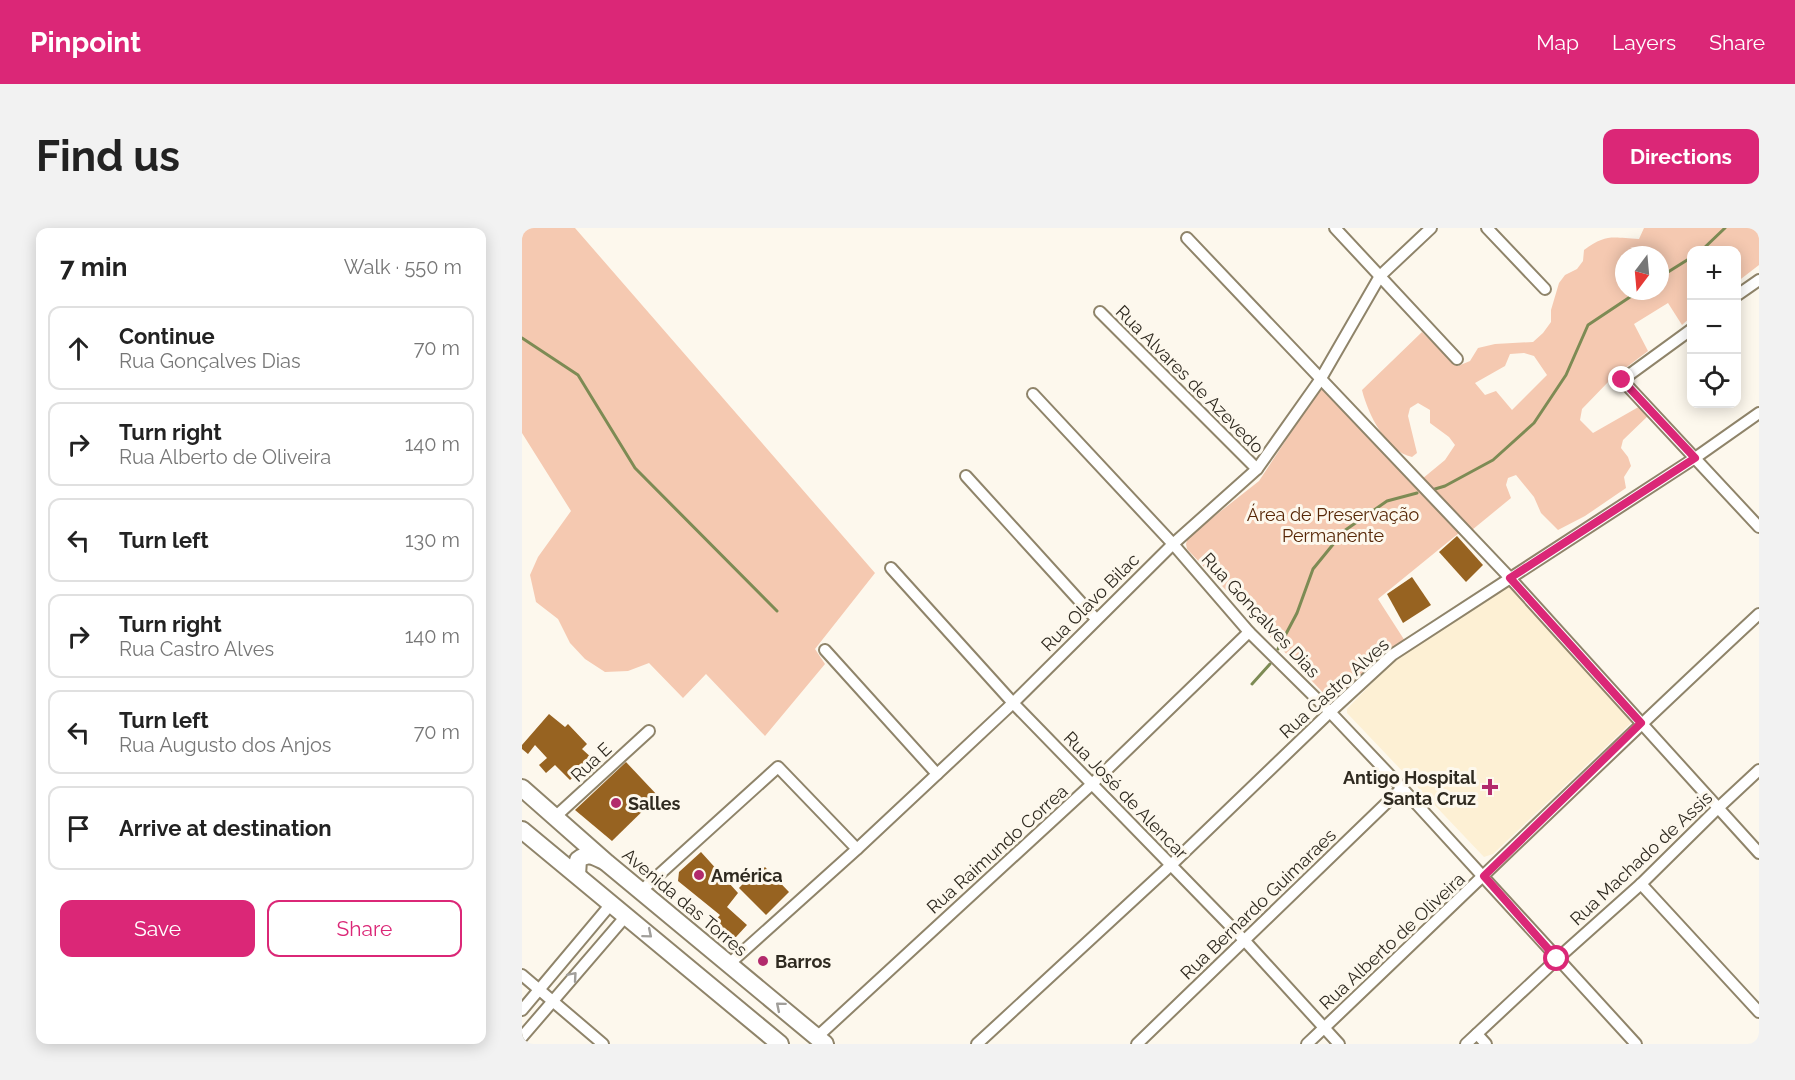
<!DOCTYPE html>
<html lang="en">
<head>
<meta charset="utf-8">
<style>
  :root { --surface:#fff; --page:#f2f2f2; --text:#222; --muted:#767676; --line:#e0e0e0; --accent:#db2777 }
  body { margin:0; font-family:Raleway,sans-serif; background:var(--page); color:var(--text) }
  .controls { position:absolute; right:18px; top:18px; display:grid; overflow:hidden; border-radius:12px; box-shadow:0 3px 15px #0003 }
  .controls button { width:54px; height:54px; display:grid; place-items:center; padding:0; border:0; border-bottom:2px solid var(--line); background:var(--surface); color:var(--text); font:30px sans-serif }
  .compass { position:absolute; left:1093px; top:18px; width:54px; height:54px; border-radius:50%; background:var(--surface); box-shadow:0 3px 15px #0003; rotate:196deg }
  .stop { position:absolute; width:18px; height:18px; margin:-14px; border:4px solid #db2777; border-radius:50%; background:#fff }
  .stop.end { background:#db2777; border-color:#fff; box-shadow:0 2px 6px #0008 }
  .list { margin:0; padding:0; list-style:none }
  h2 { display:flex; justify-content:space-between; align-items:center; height:78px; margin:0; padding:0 24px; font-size:26px }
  h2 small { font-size:20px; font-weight:400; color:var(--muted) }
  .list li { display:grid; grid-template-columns:39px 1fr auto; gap:18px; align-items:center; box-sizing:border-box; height:84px; margin:0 12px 12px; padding:0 12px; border:2px solid var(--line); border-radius:12px }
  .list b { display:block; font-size:22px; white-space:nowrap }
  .list p { margin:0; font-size:20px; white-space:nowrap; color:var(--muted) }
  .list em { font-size:20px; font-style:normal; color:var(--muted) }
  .actions { display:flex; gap:12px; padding:18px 24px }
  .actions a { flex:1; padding:14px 0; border:2px solid var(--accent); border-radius:12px; text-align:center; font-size:21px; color:var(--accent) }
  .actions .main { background:var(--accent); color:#fff }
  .icon { flex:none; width:33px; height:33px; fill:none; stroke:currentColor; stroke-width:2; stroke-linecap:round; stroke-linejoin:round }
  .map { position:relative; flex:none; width:1237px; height:816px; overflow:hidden; border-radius:12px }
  header { display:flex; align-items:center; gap:36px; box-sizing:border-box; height:84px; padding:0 30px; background:var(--accent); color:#fff }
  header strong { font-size:28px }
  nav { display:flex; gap:33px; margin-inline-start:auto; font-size:21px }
  .intro { display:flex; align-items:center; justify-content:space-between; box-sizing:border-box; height:144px; padding:0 36px }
  h1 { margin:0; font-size:42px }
  .button { padding:15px 27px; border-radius:12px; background:var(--accent); color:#fff; font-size:21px; font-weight:700 }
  main { display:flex; gap:36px; padding:0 36px }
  aside { flex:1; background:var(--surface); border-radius:12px; box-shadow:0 3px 15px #0003 }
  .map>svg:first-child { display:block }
  .built { fill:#fdf0d4 }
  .green { fill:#f5c9b1; fill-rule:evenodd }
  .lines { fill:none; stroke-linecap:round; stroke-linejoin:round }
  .stream { stroke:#7d8b54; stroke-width:3 }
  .building { fill:#976321 }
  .minor-casing { stroke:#8f846a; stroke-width:14 }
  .primary-casing { stroke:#8f846a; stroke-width:20 }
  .minor { stroke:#fff; stroke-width:10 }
  .primary { stroke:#fff; stroke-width:16 }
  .oneway { stroke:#a19f9b }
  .route { stroke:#db2777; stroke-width:8 }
  .poi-dot { fill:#b22a6c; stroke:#fdf8ed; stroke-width:2 }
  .labels { text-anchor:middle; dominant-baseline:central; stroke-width:6; stroke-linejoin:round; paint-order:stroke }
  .street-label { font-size:18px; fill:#2f2a20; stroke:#fdf8ed }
  .park-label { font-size:18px; fill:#572808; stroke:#fdf8ed }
  .poi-label { font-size:18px; font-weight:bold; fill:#2f2a20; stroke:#fdf8ed; text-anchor:start }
</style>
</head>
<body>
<header>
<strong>Pinpoint</strong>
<nav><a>Map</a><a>Layers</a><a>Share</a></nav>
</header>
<div class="intro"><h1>Find us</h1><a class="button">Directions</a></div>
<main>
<aside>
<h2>7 min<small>Walk · 550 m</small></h2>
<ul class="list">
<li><svg class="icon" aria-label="ahead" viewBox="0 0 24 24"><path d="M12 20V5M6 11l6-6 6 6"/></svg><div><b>Continue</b><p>Rua Gonçalves Dias</p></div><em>70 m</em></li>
<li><svg class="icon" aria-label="right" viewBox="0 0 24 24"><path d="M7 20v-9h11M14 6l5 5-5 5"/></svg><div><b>Turn right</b><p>Rua Alberto de Oliveira</p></div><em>140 m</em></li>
<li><svg class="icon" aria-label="left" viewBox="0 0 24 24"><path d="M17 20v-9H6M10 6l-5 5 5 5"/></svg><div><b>Turn left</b></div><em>130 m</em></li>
<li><svg class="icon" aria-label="right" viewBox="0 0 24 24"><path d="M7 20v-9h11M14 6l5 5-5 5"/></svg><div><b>Turn right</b><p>Rua Castro Alves</p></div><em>140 m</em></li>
<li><svg class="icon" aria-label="left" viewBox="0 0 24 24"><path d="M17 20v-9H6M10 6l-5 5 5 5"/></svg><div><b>Turn left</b><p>Rua Augusto dos Anjos</p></div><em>70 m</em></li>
<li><svg class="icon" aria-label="arrive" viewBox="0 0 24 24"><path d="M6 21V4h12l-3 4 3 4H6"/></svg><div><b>Arrive at destination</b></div></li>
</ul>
<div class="actions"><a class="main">Save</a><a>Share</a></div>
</aside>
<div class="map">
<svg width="1237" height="816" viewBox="0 0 1237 816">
  <rect width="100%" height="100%" fill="#fdf8ed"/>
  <!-- built -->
  <path class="built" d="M984,357L992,361L1112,492L971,626L962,629L825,485V481L873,431L974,367Z"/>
  <!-- green -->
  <g class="green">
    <path d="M0,0H53L353,345L293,421L303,436L243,508L184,446L161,470L127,435L106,443L83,444L63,431L48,415L36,391L14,374L8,347L16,329L49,283L0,205Z"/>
    <path d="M1122,0H1237V37L1215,54L1214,22H1170L1169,89L1160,97L1146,75L1112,96L1126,123L1089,151L1060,181L1058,192L1071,205L1120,177L1128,186L1101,212L1099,220L1106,229L1109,238L1102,249L1104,260L1063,288L1036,302L1019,285L1012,269L994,247L986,250L984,257L989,270L950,302L900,251L923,232L933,217L927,209L908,195V182L896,175L888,180L886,188L895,225L890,229C864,223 846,186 840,162L900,104L926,130L936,138L948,133L956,120L973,116L1011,114L1021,105L1029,94V82L1037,55L1043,47L1055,41L1061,33L1062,22C1085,5 1091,10 1117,11ZM1102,27H1138V63H1102ZM1002,125L1012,128L1025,147L990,182L974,163L963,167L953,155L983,138L988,126Z"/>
    <path d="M799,162H803L937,305L856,371L883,413L862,427L813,473L808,472L665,321L664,316L666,309L737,253L795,165Z"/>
  </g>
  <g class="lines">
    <!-- stream -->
    <g class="stream">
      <path d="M1180,22L1203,0"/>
      <path d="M1138,49L1170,29"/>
      <path d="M0,110L56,147L113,240L255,383"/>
      <path d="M913,261L923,258L971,232L1012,195L1044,147L1066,97L1117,63"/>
      <path d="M756,421L775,385L791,341L822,303L865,273L895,265"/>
      <path d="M730,456L748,436"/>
    </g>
  </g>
  <!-- building -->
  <g class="building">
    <path d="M935,308L961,337L944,354L917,324Z"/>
    <path d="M890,349L909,377L881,395L865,366Z"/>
    <path d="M27,486L43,499L46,496L65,516L60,521L71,531L48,552L33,537L24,545L17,537L25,530L13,517L6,526L0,521V517Z"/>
    <path d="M104,534L136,568L90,613L53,582Z"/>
    <path d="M179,624L216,665L205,679L225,697L214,709L205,708L190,696L198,687L156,653L157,644Z"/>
    <path d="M243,639L267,664L244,687L217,660L232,644L235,646Z"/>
  </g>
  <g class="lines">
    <defs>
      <g id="minor">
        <path d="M813,0L935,131"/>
        <path d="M965,0L1023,61"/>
        <path d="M665,10L988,350L1237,625"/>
        <path d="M1214,68L1237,52"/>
        <path d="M578,84L735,241"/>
        <path d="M1170,101L1100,152L1237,299"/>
        <path d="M511,166L651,316L727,404L808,484L880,560L1114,816"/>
        <path d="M444,248L574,391"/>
        <path d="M369,340L491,475L723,713L817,816"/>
        <path d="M303,422L415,546"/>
        <path d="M33,589L127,503"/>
        <path d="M1119,656L1237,784"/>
        <path d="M119,663L256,539L335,621"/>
        <path d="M207,736L335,621L491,475L651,316L735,241L798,152L858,48L909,0"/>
        <path d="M0,747L81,816"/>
        <path d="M0,782L89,676"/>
        <path d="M955,806L964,816"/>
        <path d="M0,809L104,688"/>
        <path d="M295,809L570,556L727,404"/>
        <path d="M455,816L649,637L808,484L870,427L1173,230L1237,185"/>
        <path d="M615,816L880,560"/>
        <path d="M785,816C936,673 1085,527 1237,386"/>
        <path d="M944,816L1035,731L1119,656L1195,581L1237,542"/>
      </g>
      <g id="primary">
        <path d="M0,560L85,635L303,816"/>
        <path d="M0,602L258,816"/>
        <path d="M55,647L56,632C65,624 72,628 82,633"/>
      </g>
    </defs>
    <!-- minor casing -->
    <use href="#minor" class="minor-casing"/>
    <!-- primary casing -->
    <use href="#primary" class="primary-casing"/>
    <!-- minor -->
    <use href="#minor" class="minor"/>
    <!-- primary -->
    <use href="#primary" class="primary"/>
  </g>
  <!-- one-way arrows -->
  <defs><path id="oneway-chevron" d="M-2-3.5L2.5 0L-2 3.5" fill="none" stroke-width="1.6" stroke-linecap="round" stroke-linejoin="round" transform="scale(1.5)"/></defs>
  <g class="oneway">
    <use href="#oneway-chevron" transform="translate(126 706) rotate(40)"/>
    <use href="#oneway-chevron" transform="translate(51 748) rotate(-49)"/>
    <use href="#oneway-chevron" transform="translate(258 778) rotate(-140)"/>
  </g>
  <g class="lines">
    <!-- route -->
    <path class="route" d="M1035,731L962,648L1119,495L988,350L1173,230L1100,152"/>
  </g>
  <!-- markers -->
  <g class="poi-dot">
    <path d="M965 550h6v6h6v6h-6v6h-6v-6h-6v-6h6z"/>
    <circle cx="94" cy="575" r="6"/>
    <circle cx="177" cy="647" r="6"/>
    <circle cx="241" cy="733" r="6"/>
  </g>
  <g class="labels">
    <!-- street labels -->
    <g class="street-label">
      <text transform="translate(668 151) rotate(45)">Rua Alvares de Azevedo</text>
      <text transform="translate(568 374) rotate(-45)">Rua Olavo Bilac</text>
      <text transform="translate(739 387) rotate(47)">Rua Gonçalves Dias</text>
      <text transform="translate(812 460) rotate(-42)">Rua Castro Alves</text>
      <text transform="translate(69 534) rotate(-43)">Rua E</text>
      <text transform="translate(604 567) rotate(46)">Rua José de Alencar</text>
      <text transform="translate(475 621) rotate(-42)">Rua Raimundo Correa</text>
      <text transform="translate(1119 630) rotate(-43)">Rua Machado de Assis</text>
      <text transform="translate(163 674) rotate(40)">Avenida das Torres</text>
      <text transform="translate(736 676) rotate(-44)">Rua Bernardo Guimaraes</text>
      <text transform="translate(870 713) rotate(-43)">Rua Alberto de Oliveira</text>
    </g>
    <!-- park labels -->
    <g class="park-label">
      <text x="811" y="286">Área de Preservação<tspan x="811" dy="21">Permanente</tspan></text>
    </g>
    <!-- poi labels -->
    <g class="poi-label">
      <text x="954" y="549" text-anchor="end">Antigo Hospital<tspan x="954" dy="21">Santa Cruz</tspan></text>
      <text x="106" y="575">Salles</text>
      <text x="189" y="647">América</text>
      <text x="253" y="733">Barros</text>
    </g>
  </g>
</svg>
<div class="controls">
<button>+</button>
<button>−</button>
<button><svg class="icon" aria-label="locate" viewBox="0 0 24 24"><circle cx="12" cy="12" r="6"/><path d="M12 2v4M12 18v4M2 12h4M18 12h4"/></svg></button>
</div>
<svg class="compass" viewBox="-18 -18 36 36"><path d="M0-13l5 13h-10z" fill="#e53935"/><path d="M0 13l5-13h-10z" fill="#767676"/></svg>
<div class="stop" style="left:1035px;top:731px"></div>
<div class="stop end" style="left:1100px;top:152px"></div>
</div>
</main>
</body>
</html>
